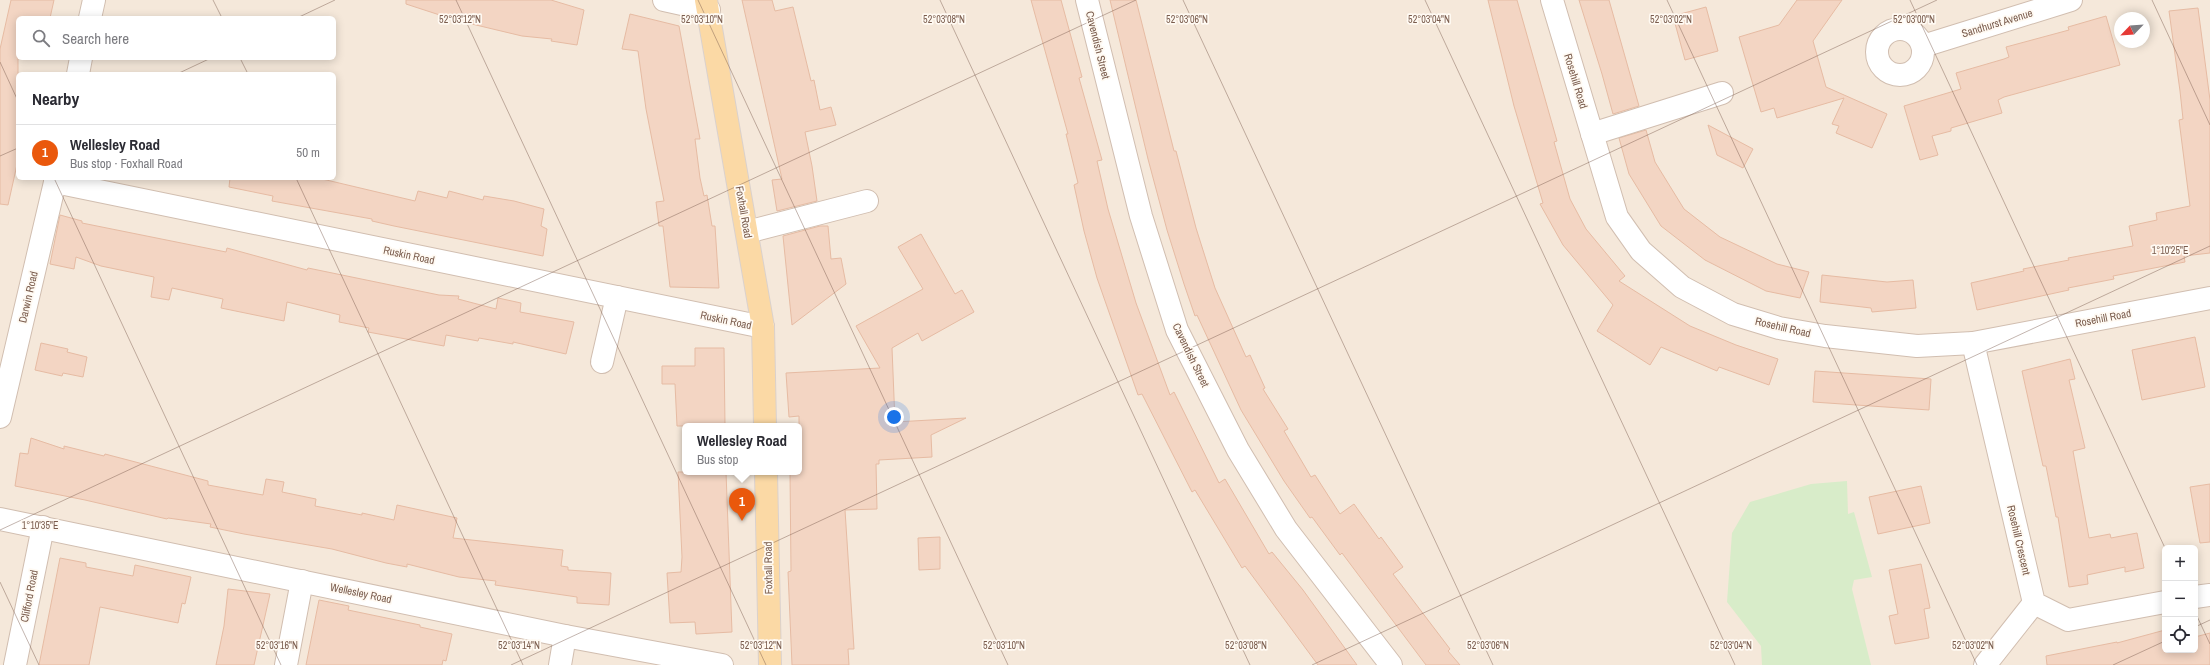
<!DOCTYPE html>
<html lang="en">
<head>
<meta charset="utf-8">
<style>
  :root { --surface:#fff; --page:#f7f7f7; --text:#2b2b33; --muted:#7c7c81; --line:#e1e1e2; --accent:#ea580c }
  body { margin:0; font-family:"Archivo Narrow",sans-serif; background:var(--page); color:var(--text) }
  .controls { position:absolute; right:12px; bottom:12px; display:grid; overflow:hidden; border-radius:6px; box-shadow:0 2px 10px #0003 }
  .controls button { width:36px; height:36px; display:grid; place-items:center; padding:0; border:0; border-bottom:1px solid var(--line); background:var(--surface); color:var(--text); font:20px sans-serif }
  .compass { position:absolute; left:2114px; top:12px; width:36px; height:36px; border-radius:50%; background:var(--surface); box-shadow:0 2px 10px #0003; rotate:245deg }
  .you { position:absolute; left:894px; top:417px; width:14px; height:14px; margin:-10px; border:3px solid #fff; border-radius:50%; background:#1a73e8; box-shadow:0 0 0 6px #1a73e833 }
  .badge { display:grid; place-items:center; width:26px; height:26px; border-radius:50%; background:var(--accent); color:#fff; font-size:13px; font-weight:700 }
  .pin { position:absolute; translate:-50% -33px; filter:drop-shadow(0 1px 2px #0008) }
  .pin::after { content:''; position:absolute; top:21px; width:14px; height:12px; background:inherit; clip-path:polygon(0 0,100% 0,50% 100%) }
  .popup { position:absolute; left:682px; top:423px; width:120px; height:52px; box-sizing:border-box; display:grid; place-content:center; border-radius:6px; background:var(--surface); filter:drop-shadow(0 1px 3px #0005); font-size:13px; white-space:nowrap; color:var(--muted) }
  .popup b { font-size:15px; color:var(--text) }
  .popup::after { content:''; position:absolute; left:50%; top:100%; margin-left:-8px; border:8px solid transparent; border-top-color:var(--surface) }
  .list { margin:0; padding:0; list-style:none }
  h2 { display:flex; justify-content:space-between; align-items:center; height:52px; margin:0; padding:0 16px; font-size:17px }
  h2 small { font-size:13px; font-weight:400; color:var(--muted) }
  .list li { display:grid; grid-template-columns:26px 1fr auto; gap:12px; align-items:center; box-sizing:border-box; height:56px; padding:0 16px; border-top:1px solid var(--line) }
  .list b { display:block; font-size:15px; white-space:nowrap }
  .list p { margin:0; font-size:13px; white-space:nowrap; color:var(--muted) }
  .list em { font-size:13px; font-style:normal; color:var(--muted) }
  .icon { flex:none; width:22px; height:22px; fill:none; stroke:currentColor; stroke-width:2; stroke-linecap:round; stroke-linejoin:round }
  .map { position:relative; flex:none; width:2210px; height:665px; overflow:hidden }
  .search { position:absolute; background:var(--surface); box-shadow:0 2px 10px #0003; left:16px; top:16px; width:320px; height:44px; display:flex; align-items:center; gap:10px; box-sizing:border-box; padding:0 14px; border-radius:6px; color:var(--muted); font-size:15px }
  .panel { position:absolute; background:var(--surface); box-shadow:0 2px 10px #0003; left:16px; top:72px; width:320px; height:108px; border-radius:6px }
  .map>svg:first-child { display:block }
  .residential { fill:#f5e8da; fill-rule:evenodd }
  .green { fill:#d8ecc9 }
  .building { fill:#f3d5c3; stroke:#e6bba3 }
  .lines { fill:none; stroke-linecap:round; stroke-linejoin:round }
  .minor-casing { stroke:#d1beb0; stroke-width:24 }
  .major-casing { stroke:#dad1cd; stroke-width:24 }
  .minor { stroke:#fff; stroke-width:22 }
  .major { stroke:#fbd9a5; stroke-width:22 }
  .ticks { fill:none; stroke:#7a5c4d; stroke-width:1; stroke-opacity:0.45 }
  .labels { text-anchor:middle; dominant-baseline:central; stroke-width:3.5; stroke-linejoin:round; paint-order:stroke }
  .street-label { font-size:11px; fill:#7a5c4d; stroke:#fffaf3 }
  .ticks-label { font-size:10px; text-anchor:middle; fill:#7a5c4d; stroke:#fffaf3; stroke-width:3.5; stroke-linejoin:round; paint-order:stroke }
</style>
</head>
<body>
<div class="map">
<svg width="2210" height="665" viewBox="0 0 2210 665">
  <rect width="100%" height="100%" fill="#fdf6ec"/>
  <!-- residential -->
  <path class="residential" d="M0,0H2210V665H0ZM18,18H334V58H18ZM2120,18H2144V42H2120ZM18,74H334V178H18ZM685,426H799V472H685ZM2165,548H2195V650H2165Z"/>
  <!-- green -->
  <path class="green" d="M1847,481L1848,514L1854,512L1872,577L1854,580L1852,589L1871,665H1762L1761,646L1727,602L1732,533L1750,502L1811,484Z"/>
  <!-- building -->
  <g class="building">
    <path d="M11,0H54L50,18H18V160L8,205L0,204V49Z"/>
    <path d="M406,0H551L584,10L577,45L551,41L552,39L522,36L455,20L406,4Z"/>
    <path d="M742,0H772L775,11L793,7L811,81L814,80L820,110L831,107L836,125L805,132L812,166L817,201L777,211L772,180L782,179Z"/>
    <path d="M1031,0H1061L1082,77L1079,78L1102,160L1097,161L1108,209L1136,303L1170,395L1174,392L1219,483L1225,479L1269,554L1272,552L1303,590L1357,665H1318L1245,566L1242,568L1195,490L1192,492L1142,394L1138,395L1097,278L1084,231L1074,185L1078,183L1066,134H1068Z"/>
    <path d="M1110,0H1136L1174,151H1176L1196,228L1215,288L1246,357L1250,355L1265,388L1263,389L1288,429L1284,431L1311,477L1315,475L1340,514L1354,504L1379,539L1381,537L1403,567L1393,574L1450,649L1448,651L1460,665H1426L1342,553L1340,555L1312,517L1310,518L1284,481L1241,410L1197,315L1195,316L1184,284L1167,230L1148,159Z"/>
    <path d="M1488,0H1517L1557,141L1554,142L1570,199L1586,229L1625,276L1619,281L1690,326L1736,345L1778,359L1769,385L1719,367L1717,371L1661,347L1650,365L1597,331L1613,305L1563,245L1540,204L1543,203L1514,106Z"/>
    <path d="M1579,0H1609L1639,106L1613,114L1602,74Z"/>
    <path d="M1797,0H1842L1813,41L1826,87L1887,114L1872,148L1836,133L1839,126L1832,124L1844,98L1777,118L1774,108L1761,112L1739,37L1779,25Z"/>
    <path d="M1706,7L1718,51L1685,60L1673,16Z"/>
    <path d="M2198,8L2210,100V253L2184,256L2185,262L2113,276L2114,279L2068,288L2069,290L1977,310L1971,283L2024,271L2023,269L2069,260L2068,258L2133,246L2129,226L2157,220L2156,213L2190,206L2179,120L2183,119L2180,91L2169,11Z"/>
    <path d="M630,14L679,26L700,139H695L700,178L704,196L707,195L712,226H715L719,288L670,287L663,226H659L656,202L664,201L646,109L638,51L622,49Z"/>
    <path d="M2106,16L2120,65L2004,97L1998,100L2002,113L1951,128V131L1932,136L1938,155L1920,160L1904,106L1961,89L1956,73L2004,59L2009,57L2006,47L2069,30L2068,27Z"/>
    <path d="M1708,125L1753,149L1743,168L1717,155Z"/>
    <path d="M1646,130L1655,162L1684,209L1720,237L1777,264L1809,272L1800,298L1766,291L1705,260L1661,226L1629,174L1619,138Z"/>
    <path d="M230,178H318L415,201L418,191L447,198L449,191L483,200L484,196L514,201L544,209L541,226L547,229L543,256L394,226L372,221V219L272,201L273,196L229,187Z"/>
    <path d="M60,215L82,221V223L226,252L227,248L307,270L308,268L439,295L459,296L458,299L496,309L498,298L521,303L520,312L574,322L566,354L513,342V344L479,338L478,341L446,335L444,346L368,332L369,328L339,322L340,315L287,302L284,321L221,308L223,299L172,288L169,300L151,297L154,277L101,266L76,257L74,269L50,264Z"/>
    <path d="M820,226H828L831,259L841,258L846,284L792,325L783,236Z"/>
    <path d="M921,234L955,294L962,290L974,312L922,341L918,333L892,348L895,422L966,418L931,435L932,457L879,460V464H876L877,509L845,510L854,649H848L849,665H792L788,572L791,571L790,472H799V416L789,417L786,373L880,368L856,326L923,289L898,247Z"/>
    <path d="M1822,275L1887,282L1913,280L1916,308L1872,312L1871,308L1820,302Z"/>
    <path d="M2195,337L2205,387L2142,400L2132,350Z"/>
    <path d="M41,343L68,349L67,352L87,357L83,377L63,373L62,376L35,370Z"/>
    <path d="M695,348H724L725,426H677L675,384H662V366H695Z"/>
    <path d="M2070,359L2075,379L2069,380L2085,448L2073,451L2089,538L2110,534L2111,538L2137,533L2144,568L2125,572V567L2087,575L2088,584L2069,587L2058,517H2056L2046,466H2043L2022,371Z"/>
    <path d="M1815,371L1931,379L1929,410L1813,402Z"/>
    <path d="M31,438L64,449V446L104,456L105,454L208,481V485L263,495L266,479L284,482L282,492L316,499L315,506L362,515V513L394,520L397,505L457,518L453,538L563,550L561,566L568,567V570L611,573L609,605L577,603V597L495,585L496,581L459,577L407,564V567L386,563L332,549L244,534L210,527L211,524L168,518L167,519L85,500L15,486L20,453L28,454Z"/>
    <path d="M678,472H726L732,632L696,634L695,622L670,623L667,573L681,572L682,557Z"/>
    <path d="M2210,484V542L2200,543L2190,487Z"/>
    <path d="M1921,486L1930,523L1878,534L1869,497Z"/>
    <path d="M940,537V569L919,570L918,538Z"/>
    <path d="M60,558L86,563V567L133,576L135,565L191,577L185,604L182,603L178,623L100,607L89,665H39Z"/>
    <path d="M1921,564L1930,608L1924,609L1929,638L1895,644L1889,616L1898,614L1889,570Z"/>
    <path d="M228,589L270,594L254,665H216L224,626Z"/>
    <path d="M319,600L349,606L348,610L420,625V627L452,634L446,661L443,660L442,665H306Z"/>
    <path d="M2165,630V650H2195V637L2210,633V665H2047L2046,656L2117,642V643Z"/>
  </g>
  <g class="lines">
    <defs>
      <g id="minor">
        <path d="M664,0L709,10"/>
        <path d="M1087,0L1141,216L1177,330L1238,450L1286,529L1391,665"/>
        <path d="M1552,0L1617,217L1641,251L1682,287L1733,314L1779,328L1825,336L1917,346L1973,343L2210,298"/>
        <path d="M90,18L94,0"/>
        <circle cx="1900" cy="52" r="23"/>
        <path d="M1923,46L2071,0"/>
        <path d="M78,74L81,58"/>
        <path d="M1592,134L1722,93"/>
        <path d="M55,182L763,327"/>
        <path d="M747,232L867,201"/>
        <path d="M1973,343L2034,603L2068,620L2165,602"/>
        <path d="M602,362L617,297"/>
        <path d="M0,417L56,178"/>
        <path d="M0,519L565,636L722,665"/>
        <path d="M2195,597L2210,595"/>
        <path d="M15,665L43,527"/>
        <path d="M286,665L302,581"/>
        <path d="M560,665L565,636"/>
        <path d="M1985,665L2034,603"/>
      </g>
      <g id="major">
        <path d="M706,0L763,327L765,426"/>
        <path d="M766,472L770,665"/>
      </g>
    </defs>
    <!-- minor casing -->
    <use href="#minor" class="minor-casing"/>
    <!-- major casing -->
    <use href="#major" class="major-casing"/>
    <!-- minor -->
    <use href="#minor" class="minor"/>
    <!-- major -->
    <use href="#major" class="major"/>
  </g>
  <!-- ticks -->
  <path class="ticks" d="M213,0L222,18M456,0L766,665M698,0L1008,665M940,0L1250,665M1183,0L1493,665M1425,0L1735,665M1667,0L1977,665M1910,0L2165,548M2152,0L2210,125M297,18L335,0M240,58L248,74M0,62L18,101M177,74L211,58M0,156L18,148M54,178L281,665M296,178L523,665M0,530L1136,0M0,582L39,665M2195,612L2210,644M2195,627L2210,620M511,665L1937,0M1312,665L2210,246M2113,665L2165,641"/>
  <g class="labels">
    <!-- street labels -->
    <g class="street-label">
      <text transform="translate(1997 23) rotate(-17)">Sandhurst Avenue</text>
      <text transform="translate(1098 45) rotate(76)">Cavendish Street</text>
      <text transform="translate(1576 81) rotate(73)">Rosehill Road</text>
      <text transform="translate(744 212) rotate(80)">Foxhall Road</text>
      <text transform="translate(409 255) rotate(12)">Ruskin Road</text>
      <text transform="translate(28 297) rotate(-77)">Darwin Road</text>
      <text transform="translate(2103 318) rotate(-11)">Rosehill Road</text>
      <text transform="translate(726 320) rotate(12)">Ruskin Road</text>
      <text transform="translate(1783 327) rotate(13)">Rosehill Road</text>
      <text transform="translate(1191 355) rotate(64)">Cavendish Street</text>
      <text transform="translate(2019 540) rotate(77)">Rosehill Crescent</text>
      <text transform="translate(768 568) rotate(-91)">Foxhall Road</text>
      <text transform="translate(361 593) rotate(12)">Wellesley Road</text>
      <text transform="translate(29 596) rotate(-79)">Clifford Road</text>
    </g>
  </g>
  <g class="ticks-label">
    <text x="460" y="23">52°03'12"N</text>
    <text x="702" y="23">52°03'10"N</text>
    <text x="944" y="23">52°03'08"N</text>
    <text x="1187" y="23">52°03'06"N</text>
    <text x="1429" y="23">52°03'04"N</text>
    <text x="1671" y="23">52°03'02"N</text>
    <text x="1914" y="23">52°03'00"N</text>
    <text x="2170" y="254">1°10'25"E</text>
    <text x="40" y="529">1°10'35"E</text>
    <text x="277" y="649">52°03'16"N</text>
    <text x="761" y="649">52°03'12"N</text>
    <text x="1004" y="649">52°03'10"N</text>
    <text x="1246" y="649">52°03'08"N</text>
    <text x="1973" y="649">52°03'02"N</text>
    <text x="519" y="649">52°03'14"N</text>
    <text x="1488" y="649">52°03'06"N</text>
    <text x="1731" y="649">52°03'04"N</text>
  </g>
</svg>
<div class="controls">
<button>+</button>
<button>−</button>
<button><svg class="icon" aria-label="locate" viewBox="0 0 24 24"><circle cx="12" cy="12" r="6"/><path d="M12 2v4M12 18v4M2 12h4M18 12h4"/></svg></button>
</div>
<svg class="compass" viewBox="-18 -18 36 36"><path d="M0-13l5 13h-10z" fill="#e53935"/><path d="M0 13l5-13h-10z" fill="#7c7c81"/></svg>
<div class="you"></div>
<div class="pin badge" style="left:742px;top:521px">1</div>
<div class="popup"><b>Wellesley Road</b>Bus stop</div>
<div class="search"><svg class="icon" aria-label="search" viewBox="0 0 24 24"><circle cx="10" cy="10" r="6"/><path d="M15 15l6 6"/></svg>Search here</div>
<section class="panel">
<h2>Nearby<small></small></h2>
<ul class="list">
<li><span class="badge">1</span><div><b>Wellesley Road</b><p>Bus stop · Foxhall Road</p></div><em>50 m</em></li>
</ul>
</section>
</div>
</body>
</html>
